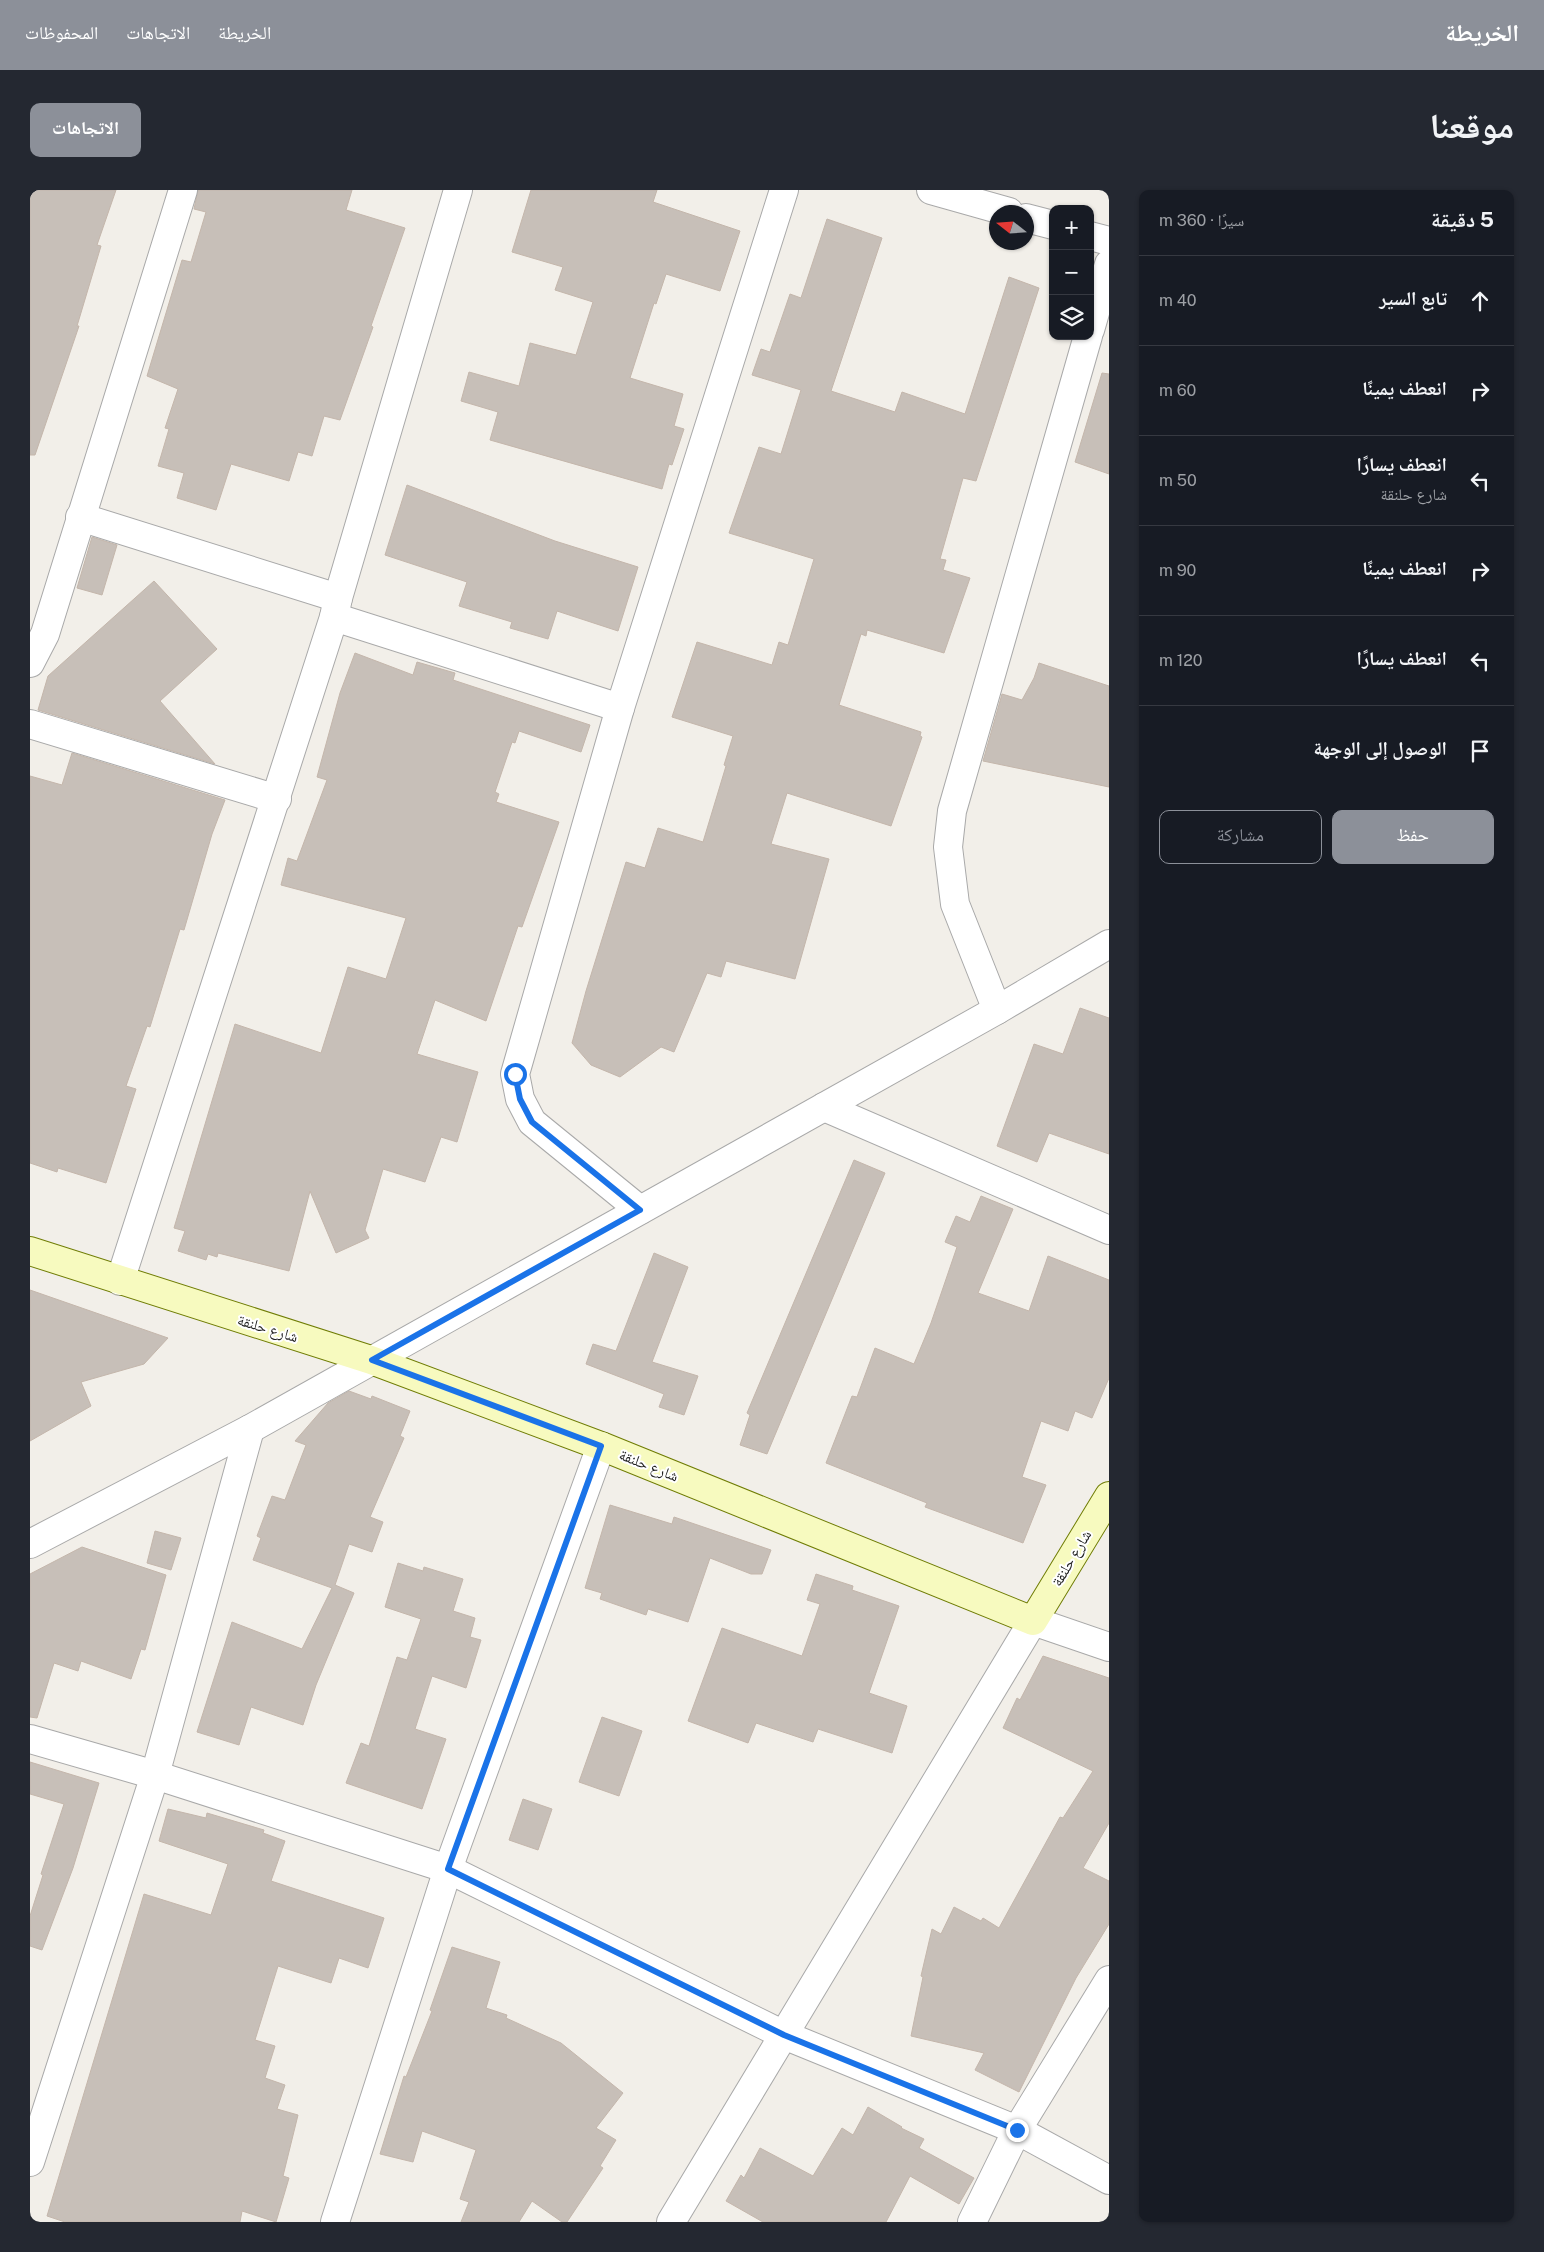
<!DOCTYPE html>
<html lang="ar">
<head>
<meta charset="utf-8">
<style>
  :root { --surface:#171b24; --page:#242831; --text:#f1f3f6; --muted:#9ea1a6; --line:#363941; --accent:#8c9099 }
  body { margin:0; font-family:"Public Sans","Noto Naskh Arabic",sans-serif; background:var(--page); color:var(--text); direction:rtl }
  .controls { position:absolute; right:15px; top:15px; display:grid; overflow:hidden; border-radius:10px; box-shadow:0 1px 4px #0004 }
  .controls button { width:45px; height:45px; display:grid; place-items:center; padding:0; border:0; border-bottom:1px solid var(--line); background:var(--surface); color:var(--text); font:25px sans-serif }
  .compass { position:absolute; left:959px; top:15px; width:45px; height:45px; border-radius:50%; background:var(--surface); box-shadow:0 1px 4px #0004; rotate:287deg }
  .stop { position:absolute; width:15px; height:15px; margin:-11px; border:4px solid #1a73e8; border-radius:50%; background:#fff }
  .stop.end { background:#1a73e8; border-color:#fff; box-shadow:0 1px 5px #0008 }
  .list { margin:0; padding:0; list-style:none }
  h2 { display:flex; justify-content:space-between; align-items:center; height:65px; margin:0; padding:0 20px; font-size:21px }
  h2 small { font-size:16px; font-weight:400; color:var(--muted) }
  .list li { display:grid; grid-template-columns:32px 1fr auto; gap:15px; align-items:center; box-sizing:border-box; height:90px; padding:0 20px; border-top:1px solid var(--line) }
  .list b { display:block; font-size:19px; white-space:nowrap }
  .list p { margin:0; font-size:16px; white-space:nowrap; color:var(--muted) }
  .list em { font-size:16px; font-style:normal; color:var(--muted) }
  .actions { display:flex; gap:10px; padding:15px 20px }
  .actions a { flex:1; padding:11px 0; border:1px solid var(--accent); border-radius:10px; text-align:center; font-size:18px; color:var(--accent) }
  .actions .main { background:var(--accent); color:#fff }
  .icon { flex:none; width:28px; height:28px; fill:none; stroke:currentColor; stroke-width:2; stroke-linecap:round; stroke-linejoin:round }
  .map { position:relative; flex:none; width:1079px; height:2032px; overflow:hidden; direction:ltr; border-radius:10px }
  header { display:flex; align-items:center; gap:30px; box-sizing:border-box; height:70px; padding:0 25px; background:var(--accent); color:#fff }
  header strong { font-size:24px }
  nav { display:flex; gap:28px; margin-inline-start:auto; font-size:18px }
  .intro { display:flex; align-items:center; justify-content:space-between; box-sizing:border-box; height:120px; padding:0 30px }
  h1 { margin:0; font-size:35px }
  .button { padding:12px 22px; border-radius:10px; background:var(--accent); color:#fff; font-size:18px; font-weight:700 }
  main { display:flex; gap:30px; padding:0 30px }
  aside { flex:1; background:var(--surface); border-radius:10px; box-shadow:0 1px 4px #0004 }
  .map>svg:first-child { display:block }
  .building { fill:#c7bfb8; stroke:#c4b6ab }
  .lines { fill:none; stroke-linecap:round; stroke-linejoin:round }
  .street-casing { stroke:#a9a9a9; stroke-width:30 }
  .secondary-casing { stroke:#707d05; stroke-width:30 }
  .street { stroke:#fff; stroke-width:28 }
  .secondary { stroke:#f7fabf; stroke-width:28 }
  .route { stroke:#1a73e8; stroke-width:6 }
  .labels { text-anchor:middle; dominant-baseline:central; stroke-width:4; stroke-linejoin:round; paint-order:stroke }
  .street-label { font-size:15px; fill:#222; stroke:#fff }
</style>
</head>
<body>
<header>
<strong>الخريطة</strong>
<nav><a>الخريطة</a><a>الاتجاهات</a><a>المحفوظات</a></nav>
</header>
<div class="intro"><h1>موقعنا</h1><a class="button">الاتجاهات</a></div>
<main>
<aside>
<h2>5 دقيقة<small>سيرًا · 360 m</small></h2>
<ul class="list">
<li><svg class="icon" aria-label="ahead" viewBox="0 0 24 24"><path d="M12 20V5M6 11l6-6 6 6"/></svg><div><b>تابع السير</b></div><em>40 m</em></li>
<li><svg class="icon" aria-label="right" viewBox="0 0 24 24"><path d="M7 20v-9h11M14 6l5 5-5 5"/></svg><div><b>انعطف يمينًا</b></div><em>60 m</em></li>
<li><svg class="icon" aria-label="left" viewBox="0 0 24 24"><path d="M17 20v-9H6M10 6l-5 5 5 5"/></svg><div><b>انعطف يسارًا</b><p>شارع حلنقة</p></div><em>50 m</em></li>
<li><svg class="icon" aria-label="right" viewBox="0 0 24 24"><path d="M7 20v-9h11M14 6l5 5-5 5"/></svg><div><b>انعطف يمينًا</b></div><em>90 m</em></li>
<li><svg class="icon" aria-label="left" viewBox="0 0 24 24"><path d="M17 20v-9H6M10 6l-5 5 5 5"/></svg><div><b>انعطف يسارًا</b></div><em>120 m</em></li>
<li><svg class="icon" aria-label="arrive" viewBox="0 0 24 24"><path d="M6 21V4h12l-3 4 3 4H6"/></svg><div><b>الوصول إلى الوجهة</b></div></li>
</ul>
<div class="actions"><a class="main">حفظ</a><a>مشاركة</a></div>
</aside>
<div class="map">
<svg width="1079" height="2032" viewBox="0 0 1079 2032">
  <rect width="100%" height="100%" fill="#f2efe9"/>
  <!-- building -->
  <g class="building">
    <path d="M0,0H86L67,55L71,56L47,136H49L5,265H0Z"/>
    <path d="M168,0H322L316,20L375,38L341,136L343,137L310,230L294,226L282,266L268,262L259,291L201,274L186,320L147,308L154,283L128,276L139,239L135,238L148,199L117,186L152,70L161,72L176,22L164,19Z"/>
    <path d="M501,0H627L623,12L710,41L690,101L636,84L626,114L624,113L600,188L653,204L644,236L654,239L642,275L639,274L632,299L460,250L468,222L431,211L439,182L489,196L500,153L546,165L563,112L525,100L533,77L482,62Z"/>
    <path d="M797,29L852,48L801,201L865,222L872,202L935,224L979,87L1009,98L946,291L933,288L910,369L916,370L913,380L940,388L914,463L837,440L836,446L831,444L809,515L891,542L890,546L892,547L861,636L757,603L741,654L799,669L765,789L696,771L691,787L677,783L644,862L631,857L590,887L561,875L542,853L556,801L596,672L615,678L628,638L673,652L696,576L694,575L703,546L642,527L667,452L742,475L749,452L758,455L784,369L699,343L729,257L751,264L771,200L722,185L731,159L740,162L760,104L771,108Z"/>
    <path d="M1072,183L1079,184V284L1045,272Z"/>
    <path d="M377,295L525,351L608,377L588,441L527,421L518,449L480,438L482,432L429,416L437,392L355,365Z"/>
    <path d="M62,347L87,355L72,405L47,398Z"/>
    <path d="M124,391L187,459L130,511L185,574L8,520L18,486Z"/>
    <path d="M325,463L383,485L387,472L425,483L423,490L560,535L551,562L489,541L485,553L482,552L465,602L469,604L466,612L529,632L492,737L488,736L456,831L405,810L387,864L448,882L427,952L411,947L395,992L353,979L335,1040L339,1048L306,1063L280,1001L259,1081L188,1063L187,1067L178,1064L176,1070L148,1061L155,1041L144,1038L205,834L291,863L318,777L356,789L376,728L251,695L258,668L267,671L297,590L287,587L310,503Z"/>
    <path d="M1009,473L1079,496V597L953,571L972,504L992,510L1004,488Z"/>
    <path d="M42,563L195,610L182,644L154,740L150,739L120,837L117,836L96,896L106,899L76,993L28,978L27,982L0,973V586L32,595Z"/>
    <path d="M1050,818L1079,828V964L1019,943L1007,972L967,956L1004,854L1033,864Z"/>
    <path d="M824,970L855,983L737,1264L710,1255L720,1225L717,1223Z"/>
    <path d="M951,1006L983,1019L948,1103L999,1121L1018,1066L1079,1090V1188L1062,1228L1045,1221L1038,1241L1011,1231L992,1287L1016,1295L993,1353L895,1317L897,1313L796,1273L822,1206L827,1207L845,1158L884,1174L901,1133L927,1057L915,1052L926,1026L940,1032Z"/>
    <path d="M624,1063L658,1077L622,1172L668,1186L654,1225L629,1217L634,1204L556,1174L563,1154L586,1161Z"/>
    <path d="M0,1100L138,1148L114,1174L51,1192L61,1216L0,1251Z"/>
    <path d="M319,1201L341,1209L342,1206L380,1221L370,1246L374,1248L340,1327L353,1332L342,1362L319,1354L305,1395L324,1403L286,1495L273,1535L221,1517L209,1555L167,1542L202,1432L272,1459L302,1398L223,1370L231,1348L227,1346L242,1306L255,1310L276,1255L265,1251L298,1213Z"/>
    <path d="M580,1315L642,1334L644,1327L741,1360L732,1384H721L680,1368L658,1432L618,1419L616,1425L570,1409L572,1403L555,1398Z"/>
    <path d="M125,1341L151,1348L141,1380L117,1373Z"/>
    <path d="M52,1357L136,1385L115,1460L111,1459L101,1489L51,1471L48,1481L24,1473L7,1528L0,1527V1384Z"/>
    <path d="M368,1373L393,1381L394,1377L433,1389L423,1421L445,1428L440,1447L451,1450L436,1498L402,1486L385,1539L416,1549L392,1619L316,1593L331,1553L339,1556L367,1467L377,1470L391,1429L355,1417Z"/>
    <path d="M786,1384L823,1396L822,1400L869,1416L839,1503L877,1516L862,1563L788,1539L783,1552L726,1533L718,1553L658,1531L692,1438L772,1466L790,1414L777,1410Z"/>
    <path d="M1013,1466L1079,1488V1633L1053,1678L1079,1691V1734L1046,1788L989,1902L945,1880L954,1863L881,1846L893,1787L891,1786L902,1739L911,1744L924,1717L951,1731L953,1728L969,1738L1030,1627L1033,1628L1063,1581L973,1538L987,1508L990,1510Z"/>
    <path d="M572,1527L612,1541L589,1606L549,1592Z"/>
    <path d="M0,1572L69,1593L43,1678L12,1760L0,1756V1726L13,1685L11,1684L34,1614L0,1604Z"/>
    <path d="M493,1609L522,1619L508,1660L479,1650Z"/>
    <path d="M138,1619L176,1628L177,1623L234,1640L233,1643L255,1651L241,1691L354,1728L338,1778L309,1768L301,1793L248,1776L225,1850L245,1856L235,1888L255,1895L247,1919L268,1925L253,1986L259,1988L246,2032L212,2021L210,2032H35L17,2026L114,1704L181,1725L198,1674L129,1651Z"/>
    <path d="M422,1757L470,1772L456,1818L477,1825L476,1828L531,1853L593,1903L566,1938L586,1950L570,1976L573,1978L537,2032H532L502,2011L489,2032H431L439,2012L430,2009L446,1960L392,1941L383,1972L350,1964L374,1886L376,1887L402,1821L400,1820Z"/>
    <path d="M838,1917L872,1937L871,1938L894,1949L889,1958L944,1988L929,2014L880,1986L856,2032H733L696,2011L711,1985L714,1988L730,1958L783,1986L812,1938L823,1945Z"/>
  </g>
  <g class="lines">
    <defs>
      <g id="street">
        <path d="M901,0L979,22"/>
        <path d="M996,28L1023,35"/>
        <path d="M1060,46L1079,51"/>
        <path d="M1060,140L1079,74"/>
        <path d="M50,327L308,408"/>
        <path d="M304,427L590,518"/>
        <path d="M0,473L15,444L153,0"/>
        <path d="M0,534L247,609"/>
        <path d="M967,820L925,714L918,657L922,621L1058,146"/>
        <path d="M794,917L1079,1040"/>
        <path d="M610,1020L502,932L490,909L485,884L590,518L754,0"/>
        <path d="M90,1091L304,427L308,408L428,0"/>
        <path d="M0,1354L220,1239L967,820L1079,754"/>
        <path d="M0,1549L125,1585L418,1679L754,1845L987,1940L1079,1990"/>
        <path d="M0,1972L125,1585L220,1239"/>
        <path d="M305,2032L418,1679L571,1256"/>
        <path d="M641,2032L1003,1431L1079,1457"/>
        <path d="M942,2032L987,1940L1079,1790"/>
      </g>
      <path id="secondary" d="M0,1061L341,1170L571,1256L1003,1431L1079,1306"/>
    </defs>
    <!-- street casing -->
    <use href="#street" class="street-casing"/>
    <!-- secondary casing -->
    <use href="#secondary" class="secondary-casing"/>
    <!-- street -->
    <use href="#street" class="street"/>
    <!-- secondary -->
    <use href="#secondary" class="secondary"/>
  </g>
  <g class="lines">
    <!-- route -->
    <path class="route" d="M485,884L490,909L502,932L610,1020L342,1170L571,1256L418,1679L754,1845L987,1940"/>
  </g>
  <g class="labels">
    <!-- street labels -->
    <g class="street-label">
      <text transform="translate(238 1138) rotate(17)">شارع حلنقة</text>
      <text transform="translate(619 1275) rotate(22)">شارع حلنقة</text>
      <text transform="translate(1041 1368) rotate(-59)">شارع حلنقة</text>
    </g>
  </g>
</svg>
<div class="controls">
<button>+</button>
<button>−</button>
<button><svg class="icon" aria-label="layers" viewBox="0 0 24 24"><path d="M12 4l9 5-9 5-9-5zM3 14l9 5 9-5"/></svg></button>
</div>
<svg class="compass" viewBox="-18 -18 36 36"><path d="M0-13l5 13h-10z" fill="#e53935"/><path d="M0 13l5-13h-10z" fill="#9ea1a6"/></svg>
<div class="stop" style="left:485px;top:884px"></div>
<div class="stop end" style="left:987px;top:1940px"></div>
</div>
</main>
</body>
</html>
